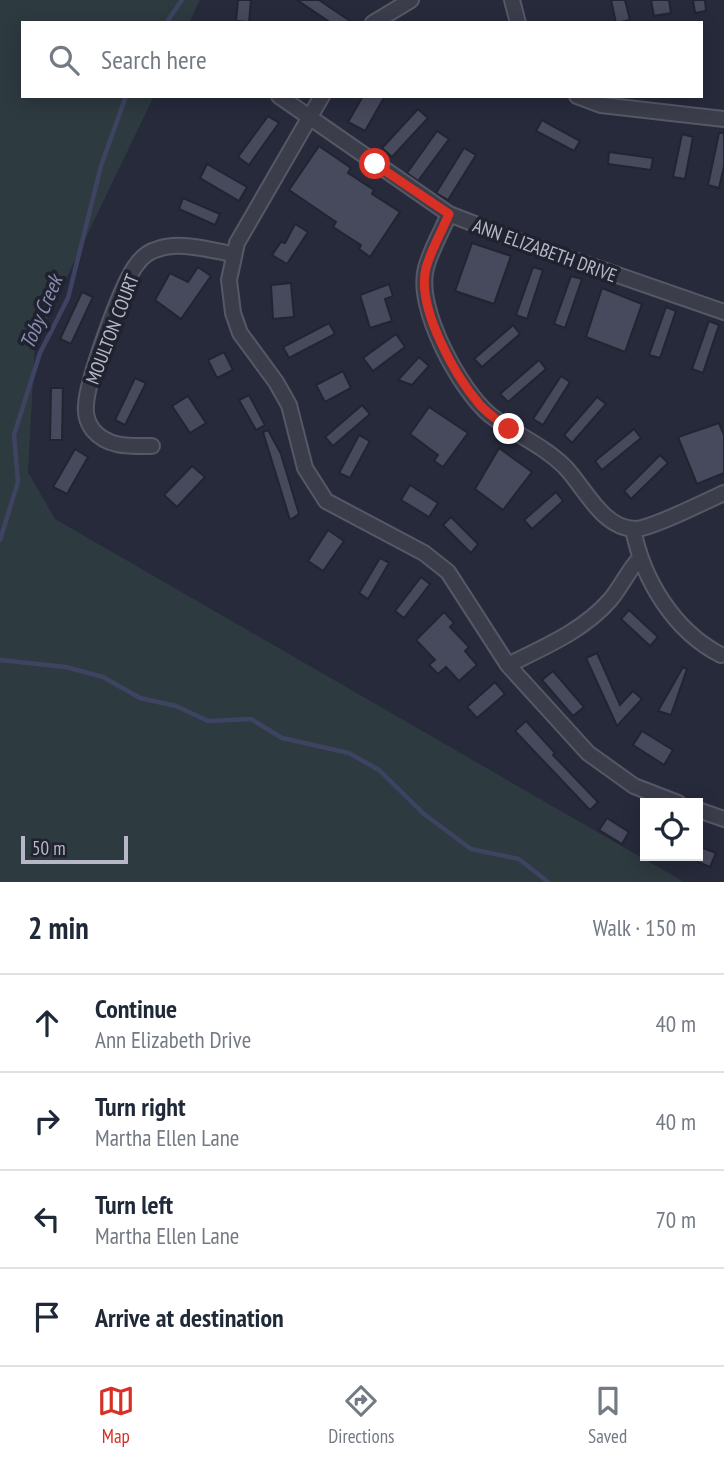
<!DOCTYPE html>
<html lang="en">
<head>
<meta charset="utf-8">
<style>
  :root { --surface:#fff; --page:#f6f6f7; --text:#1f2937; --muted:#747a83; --line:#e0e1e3; --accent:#d93025 }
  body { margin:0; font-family:"PT Sans Narrow",sans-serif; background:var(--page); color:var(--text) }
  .controls { position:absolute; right:21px; bottom:21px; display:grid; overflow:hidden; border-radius:0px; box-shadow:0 4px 18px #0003 }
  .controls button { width:63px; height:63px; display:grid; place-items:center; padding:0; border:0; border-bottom:2px solid var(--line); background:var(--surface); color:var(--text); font:35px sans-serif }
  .scale { position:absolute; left:21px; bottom:18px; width:107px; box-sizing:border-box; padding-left:7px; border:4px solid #b7b8c7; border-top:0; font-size:19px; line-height:24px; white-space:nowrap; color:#b7b8c7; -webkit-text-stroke:5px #202230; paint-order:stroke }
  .stop { position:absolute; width:21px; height:21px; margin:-16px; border:5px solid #d93025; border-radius:50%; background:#fff }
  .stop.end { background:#d93025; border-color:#fff; box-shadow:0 2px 7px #0008 }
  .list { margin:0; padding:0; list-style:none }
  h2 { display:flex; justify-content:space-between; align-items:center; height:91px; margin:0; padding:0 28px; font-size:30px }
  h2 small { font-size:23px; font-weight:400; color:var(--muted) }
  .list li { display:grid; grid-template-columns:46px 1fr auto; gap:21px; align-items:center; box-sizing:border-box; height:98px; padding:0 28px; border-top:2px solid var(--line) }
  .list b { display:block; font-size:26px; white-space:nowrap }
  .list p { margin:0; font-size:23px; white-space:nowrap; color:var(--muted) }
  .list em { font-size:23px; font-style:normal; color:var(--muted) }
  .icon { flex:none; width:38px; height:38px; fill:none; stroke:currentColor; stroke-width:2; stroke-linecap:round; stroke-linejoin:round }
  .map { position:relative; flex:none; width:724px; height:882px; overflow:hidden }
  .search { position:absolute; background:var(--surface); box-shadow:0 4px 18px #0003; left:21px; right:21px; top:21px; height:77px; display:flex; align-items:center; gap:18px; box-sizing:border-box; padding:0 24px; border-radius:0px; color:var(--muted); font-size:26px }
  .sheet { height:483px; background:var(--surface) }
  nav { display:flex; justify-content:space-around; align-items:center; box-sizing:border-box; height:98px; border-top:2px solid var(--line); background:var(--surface); font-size:19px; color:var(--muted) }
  nav a { display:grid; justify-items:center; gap:4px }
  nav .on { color:var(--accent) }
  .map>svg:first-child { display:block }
  .green { fill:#2d3a40 }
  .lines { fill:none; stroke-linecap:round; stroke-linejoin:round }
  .stream { stroke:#3f4362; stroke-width:4.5 }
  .building { fill:#47495c; stroke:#222432; stroke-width:2 }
  .minor-casing { stroke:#565866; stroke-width:18 }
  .minor { stroke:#3b3d4b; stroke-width:14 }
  .route { stroke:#d93025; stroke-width:9 }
  .labels { text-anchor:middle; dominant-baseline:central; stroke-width:7; stroke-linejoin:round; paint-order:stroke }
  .street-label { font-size:19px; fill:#b7b8c7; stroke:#202230 }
  .water-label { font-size:21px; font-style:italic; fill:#898eaf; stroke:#202230 }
</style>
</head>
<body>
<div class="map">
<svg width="724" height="882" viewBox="0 0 724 882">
  <rect width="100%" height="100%" fill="#272a3b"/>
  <!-- green -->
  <path class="green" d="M0,0H200L189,23H23V96H154L35,343L28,472L55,519L684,882H0Z"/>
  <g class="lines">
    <!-- stream -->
    <g class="stream">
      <path d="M166,23L182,0"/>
      <path d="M0,540L18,482L14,435L40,353L68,298L101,166L126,96"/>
      <path d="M0,660L66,667L103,677L140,698L176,706L208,721L251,719L282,738L349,753L379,770L424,814L471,849L519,859L548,882"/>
    </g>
  </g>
  <!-- building -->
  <g class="building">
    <path d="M238,0H251L249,22L236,21Z"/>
    <path d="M297,0H319L353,23H331Z"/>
    <path d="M611,0H625L630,20L616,23Z"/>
    <path d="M651,0H669L671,13L654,16Z"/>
    <path d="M693,0H705L706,11L695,13Z"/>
    <path d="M363,96H385L365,131L348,122Z"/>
    <path d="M418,109L428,118L392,157L382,148Z"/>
    <path d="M268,116L279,123L249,165L238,157Z"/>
    <path d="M542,120L580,141L574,151L536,131Z"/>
    <path d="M437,131L449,139L418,181L407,173Z"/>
    <path d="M719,133H724V166L719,188L708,185Z"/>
    <path d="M682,134L693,137L685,179L673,177Z"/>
    <path d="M319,146L351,168L348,173L374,190L372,194L400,212L370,257L359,249L361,245L333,227L336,222L289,190Z"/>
    <path d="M464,148L476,155L448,200L436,193Z"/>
    <path d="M609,152L653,158L651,170L608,164Z"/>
    <path d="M207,164L247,187L239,201L200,178Z"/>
    <path d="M183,198L220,214L215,225L179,209Z"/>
    <path d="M295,224L308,232L287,264L272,255L281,242L285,243Z"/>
    <path d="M472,243L511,256L494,304L455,291Z"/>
    <path d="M198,267L211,276L181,319L155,300L170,273L188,282Z"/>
    <path d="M533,267L543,270L527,319L516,315Z"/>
    <path d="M571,276L582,279L565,328L554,324Z"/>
    <path d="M291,283L294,317L273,319L271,285Z"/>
    <path d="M389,284L393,296L385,299L392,321L370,328L360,295Z"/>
    <path d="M602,288L642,304L625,352L586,337Z"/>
    <path d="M82,292L93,297L71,344L60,339Z"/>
    <path d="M666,307L676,311L660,358L649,355Z"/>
    <path d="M709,321L719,325L703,373L692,369Z"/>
    <path d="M329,323L335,334L289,358L283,347Z"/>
    <path d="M513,325L520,334L482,367L474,359Z"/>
    <path d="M396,334L405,347L373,371L363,358Z"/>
    <path d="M224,352L233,370L217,378L208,360Z"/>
    <path d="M419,357L429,366L412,385L398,380Z"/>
    <path d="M539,360L546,369L508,402L500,394Z"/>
    <path d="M343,371L351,388L325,402L316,385Z"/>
    <path d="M561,376L570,382L543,425L533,419Z"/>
    <path d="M135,378L146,383L125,425L115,420Z"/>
    <path d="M51,388H63L62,440H50Z"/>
    <path d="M249,395L265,425L256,430L239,400Z"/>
    <path d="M188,396L206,423L190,433L172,406Z"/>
    <path d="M597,397L606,404L572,443L564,435Z"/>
    <path d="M362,405L370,414L333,446L325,437Z"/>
    <path d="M429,407L468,433L443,467L434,461L438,455L410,434Z"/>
    <path d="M719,423L724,435V473L697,484L678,437Z"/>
    <path d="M634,429L641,438L602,470L595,461Z"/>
    <path d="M268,430L281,454L299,514L290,520L263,432Z"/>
    <path d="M359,435L370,441L350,478L339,473Z"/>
    <path d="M499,448L532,472L503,510L475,489Z"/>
    <path d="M75,449L88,457L67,494L53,487Z"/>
    <path d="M660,455L668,463L631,499L624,491Z"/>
    <path d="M192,466L205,477L177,507L164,495Z"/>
    <path d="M410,485L438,503L429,517L401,500Z"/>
    <path d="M556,492L563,501L532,529L524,520Z"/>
    <path d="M451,517L478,544L471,553L443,525Z"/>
    <path d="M328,530L344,541L323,571L308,561Z"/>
    <path d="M380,558L389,563L368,599L359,593Z"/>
    <path d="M421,577L430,584L404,618L395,611Z"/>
    <path d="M629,610L658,637L650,646L621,619Z"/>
    <path d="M444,612L454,623L450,627L469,647L465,651L477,665L459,681L446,667L438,674L429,665L435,660L416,640Z"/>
    <path d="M597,653L620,705L633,691L642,699L617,726L586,658Z"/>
    <path d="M683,667L687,669L671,715L658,711Z"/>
    <path d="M553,671L584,707L573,716L542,680Z"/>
    <path d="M495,682L505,694L477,718L467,707Z"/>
    <path d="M526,721L555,753L553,755L598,802L590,810L515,731Z"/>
    <path d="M642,731L673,750L664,765L633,745Z"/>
    <path d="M607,818L629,832L622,844L599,830Z"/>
    <path d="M698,846L716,853L710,867L698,862Z"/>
  </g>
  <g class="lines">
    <defs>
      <g id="minor">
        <path d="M512,0L518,23"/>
        <path d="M373,23L411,0"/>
        <path d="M279,96L449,214L511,238L724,312"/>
        <path d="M322,96L237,243L229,280L233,313L240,333L276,382L289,405L305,468L326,501L424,553L448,572L508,665L588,753L634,786L678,803"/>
        <path d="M577,96L601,105L724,119"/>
        <path d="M449,214C442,231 431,249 426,268C415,308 460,390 490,415C514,434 543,445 565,467C585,488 602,528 635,529C651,529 706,501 724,493"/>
        <path d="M152,446C131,446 108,448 93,430C87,422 85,414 86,405C87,381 122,282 137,264C142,257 150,251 158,249C180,241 210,250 232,254"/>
        <path d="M633,529C643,580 674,631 721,655"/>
        <path d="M508,665C544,647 583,631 610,600C621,587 628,571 639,559"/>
        <path d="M698,810L724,819"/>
      </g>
    </defs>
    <!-- minor casing -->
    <use href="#minor" class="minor-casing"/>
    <!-- minor -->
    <use href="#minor" class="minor"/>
  </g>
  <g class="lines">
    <!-- route -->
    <path class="route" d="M375,164L449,214C442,231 431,250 426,268C416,307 455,376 480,405C488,414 499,421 509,429"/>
  </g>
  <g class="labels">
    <!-- street labels -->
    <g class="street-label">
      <text transform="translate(545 250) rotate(20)">ANN ELIZABETH DRIVE</text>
      <text transform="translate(112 329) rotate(-69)">MOULTON COURT</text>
    </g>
    <!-- water labels -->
    <g class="water-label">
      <text transform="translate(41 312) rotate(-67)">Toby Creek</text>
    </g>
  </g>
</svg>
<div class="controls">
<button><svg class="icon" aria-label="locate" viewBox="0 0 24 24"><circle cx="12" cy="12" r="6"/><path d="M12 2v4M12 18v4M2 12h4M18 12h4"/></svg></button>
</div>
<div class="scale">50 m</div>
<div class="stop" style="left:375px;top:164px"></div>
<div class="stop end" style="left:509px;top:429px"></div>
<div class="search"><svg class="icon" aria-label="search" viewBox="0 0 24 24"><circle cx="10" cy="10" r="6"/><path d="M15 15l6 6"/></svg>Search here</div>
</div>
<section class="sheet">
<h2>2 min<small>Walk · 150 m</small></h2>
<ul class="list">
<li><svg class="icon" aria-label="ahead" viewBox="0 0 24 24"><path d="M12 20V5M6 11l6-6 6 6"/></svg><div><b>Continue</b><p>Ann Elizabeth Drive</p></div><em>40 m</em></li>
<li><svg class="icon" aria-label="right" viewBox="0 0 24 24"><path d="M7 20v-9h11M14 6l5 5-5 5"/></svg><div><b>Turn right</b><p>Martha Ellen Lane</p></div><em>40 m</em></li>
<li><svg class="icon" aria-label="left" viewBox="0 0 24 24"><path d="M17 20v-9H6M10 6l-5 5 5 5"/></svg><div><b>Turn left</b><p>Martha Ellen Lane</p></div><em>70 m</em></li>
<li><svg class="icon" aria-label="arrive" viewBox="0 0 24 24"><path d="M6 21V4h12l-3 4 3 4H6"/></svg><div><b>Arrive at destination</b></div></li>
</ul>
</section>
<nav>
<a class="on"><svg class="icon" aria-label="map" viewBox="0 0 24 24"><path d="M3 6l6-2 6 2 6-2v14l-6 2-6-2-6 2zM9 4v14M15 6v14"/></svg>Map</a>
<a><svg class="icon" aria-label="directions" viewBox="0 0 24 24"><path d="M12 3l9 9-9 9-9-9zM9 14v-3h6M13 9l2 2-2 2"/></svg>Directions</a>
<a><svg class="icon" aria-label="saved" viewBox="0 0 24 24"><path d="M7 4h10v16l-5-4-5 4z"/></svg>Saved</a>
</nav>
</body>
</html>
